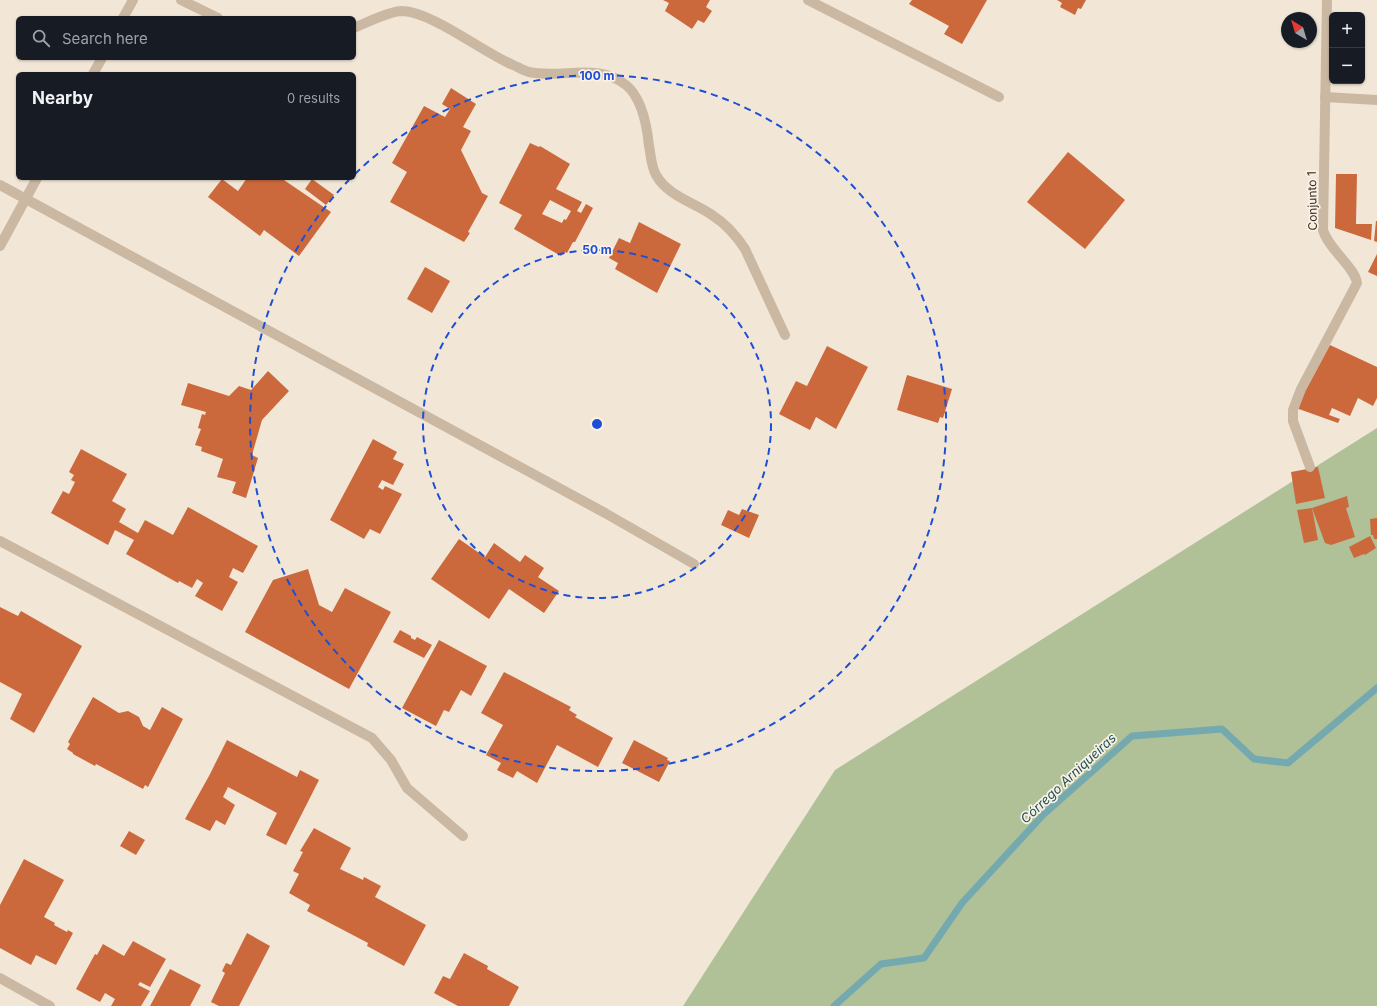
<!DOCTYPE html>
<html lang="en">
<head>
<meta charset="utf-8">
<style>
  :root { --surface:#171b24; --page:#242831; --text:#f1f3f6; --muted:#9ea1a6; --line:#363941 }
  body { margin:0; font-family:Inter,sans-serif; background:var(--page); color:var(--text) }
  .controls { position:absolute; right:12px; top:12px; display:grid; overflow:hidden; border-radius:6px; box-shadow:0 1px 3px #0004 }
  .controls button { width:36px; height:36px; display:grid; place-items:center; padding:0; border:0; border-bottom:1px solid var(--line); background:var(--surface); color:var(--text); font:20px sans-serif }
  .compass { position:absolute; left:1281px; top:12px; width:36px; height:36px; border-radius:50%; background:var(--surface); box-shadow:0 1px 3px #0004; rotate:322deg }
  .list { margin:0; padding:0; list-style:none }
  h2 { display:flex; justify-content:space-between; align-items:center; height:52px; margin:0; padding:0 16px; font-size:17px }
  h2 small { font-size:13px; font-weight:400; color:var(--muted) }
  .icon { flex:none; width:22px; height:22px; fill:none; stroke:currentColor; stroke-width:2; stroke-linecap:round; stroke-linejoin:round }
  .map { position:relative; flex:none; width:1377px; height:1006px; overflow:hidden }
  .search { position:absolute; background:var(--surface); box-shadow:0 1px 3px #0004; left:16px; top:16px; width:340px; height:44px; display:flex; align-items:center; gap:10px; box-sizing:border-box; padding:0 14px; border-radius:6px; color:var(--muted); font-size:15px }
  .panel { position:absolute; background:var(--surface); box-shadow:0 1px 3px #0004; left:16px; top:72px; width:340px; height:108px; border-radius:6px }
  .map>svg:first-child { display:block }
  .green { fill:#b0c197 }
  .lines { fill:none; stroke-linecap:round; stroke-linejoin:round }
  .stream { stroke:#75a9b0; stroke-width:7 }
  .building { fill:#cc693c; fill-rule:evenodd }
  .minor { stroke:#cab8a3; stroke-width:10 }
  .ring { fill:none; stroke:#1d4ed8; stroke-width:2; stroke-dasharray:7 5 }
  .labels { text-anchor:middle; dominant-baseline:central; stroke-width:3.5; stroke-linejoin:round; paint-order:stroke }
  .street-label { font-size:12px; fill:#352c25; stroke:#faf1e4 }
  .water-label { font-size:13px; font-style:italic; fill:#194f58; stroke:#faf1e4 }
  .centre { fill:#1d4ed8; stroke:#faf1e4; stroke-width:2 }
  .ring-label { font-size:12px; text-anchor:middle; font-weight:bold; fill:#1d4ed8; stroke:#faf1e4; stroke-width:3.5; stroke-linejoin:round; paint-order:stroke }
</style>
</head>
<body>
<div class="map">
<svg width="1377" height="1006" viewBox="0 0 1377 1006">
  <rect width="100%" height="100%" fill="#f2e7d7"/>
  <!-- green -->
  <path class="green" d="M1377,428V1006H683L835,770Z"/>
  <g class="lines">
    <!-- stream -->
    <path class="stream" d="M834,1006L881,964L924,958L962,903L1043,815L1132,736L1222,729L1254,759L1288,763L1377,688"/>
  </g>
  <!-- building -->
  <g class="building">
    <path d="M663,0H710L706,7L712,11L704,23L698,20L692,29L665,11L669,3Z"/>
    <path d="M912,0H987L962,44L944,34L949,26L909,4Z"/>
    <path d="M1057,0H1086L1081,9L1078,8L1075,15L1060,7L1062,3Z"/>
    <path d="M451,88L476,104L463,127L471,131L461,150L482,193L488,196L468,232L470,233L464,242L390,202L407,172L392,163L424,106L445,117L450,109L442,104Z"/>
    <path d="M530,143L539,147L540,146L570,164L556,189L582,202L577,211L581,213L586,204L593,208L575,242H573L567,253L565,252L561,256L514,229L522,215L499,203ZM550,200L571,211L566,220L564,219L562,223L542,214Z"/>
    <path d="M1068,152L1125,200L1085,249L1027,202Z"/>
    <path d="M1336,174H1357L1356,224H1372L1371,240L1335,228Z"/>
    <path d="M247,178H281L331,212L299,256L264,230L260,236L208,197L222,179L238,191Z"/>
    <path d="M312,179L334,195L326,205L305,189Z"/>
    <path d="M1376,221H1377V242L1374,241Z"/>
    <path d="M639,222L681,244L657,293L615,269L618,263L609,258L619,238L630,243Z"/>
    <path d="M1377,254V276L1368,272Z"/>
    <path d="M425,267L450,281L432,313L407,299Z"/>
    <path d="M1330,345L1377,367V398L1373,406L1358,398L1350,416L1332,408L1329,415L1340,419L1338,423L1296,408Z"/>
    <path d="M827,346L868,367L836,429L816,417L810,430L779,414L796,381L807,386Z"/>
    <path d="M268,371L289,391L262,420L252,455L258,458L246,498L232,493L236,482L217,477L223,459L201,451L202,447L195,445L201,429L198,428L202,414L205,415L206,412L181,405L188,383L229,396L239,386L251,390Z"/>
    <path d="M907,375L952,389L943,418L940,417L938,423L897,410Z"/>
    <path d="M373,439L397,452L393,459L404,464L393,485L382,480L378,487L383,490L385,486L402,494L380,534L370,529L364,539L330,520Z"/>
    <path d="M81,449L127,474L112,501L126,509L119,522L138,533L145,520L173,535L188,507L258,546L243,573L233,568L229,577L238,582L222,611L195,596L203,583L197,579L192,588L179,581L178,583L126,554L134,540L115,530L108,545L51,513L63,491L69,494L75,482L71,480L74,475L69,472Z"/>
    <path d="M1318,467L1325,498L1296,504L1291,472Z"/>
    <path d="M1347,496L1349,507L1346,508L1355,537L1331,545L1325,543L1312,508Z"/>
    <path d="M1312,508L1318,540L1304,543L1297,510Z"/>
    <path d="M742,509L759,515L749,538L721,525L728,510L739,515Z"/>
    <path d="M1377,518V539H1374L1373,535H1371L1370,519Z"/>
    <path d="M1370,536L1376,548L1365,555L1364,554L1354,558L1349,547Z"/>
    <path d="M459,539L485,557L494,543L520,562L525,555L544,568L538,577L559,591L544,613L509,589L489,619L431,579Z"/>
    <path d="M308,569L319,605L332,612L345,588L391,612L349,689L245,632L273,580Z"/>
    <path d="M0,607L18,616L21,611L82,646L34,733L10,719L22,694L0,682Z"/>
    <path d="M400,630L411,636V638L415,640L417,637L432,645L424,658L393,642Z"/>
    <path d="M439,640L487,666L471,696L461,690L449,712L444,710L436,726L402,708Z"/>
    <path d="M504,672L571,707L569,710L577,715L575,717L613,738L598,767L557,745L537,783L517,771L513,778L497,770L501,763L486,755L503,725L481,713Z"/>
    <path d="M93,697L119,713L128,711L139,717L143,726L150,730L162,707L183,719L148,787L145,785L143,789L96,764L95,766L73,754V753L67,749L70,744L68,742Z"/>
    <path d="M227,740L297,777L300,770L319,780L286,845L266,835L277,813L228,787L223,797L235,805L225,825L216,820L210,831L185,819L209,776Z"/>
    <path d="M634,740L668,758L667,760L670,761L659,782L622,763Z"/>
    <path d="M314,828L351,848L340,869L363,880L364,877L381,886L375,897L426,925L404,966L367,946L368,943L307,911L310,905L289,893L299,874L293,871L303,852L300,851Z"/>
    <path d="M129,831L145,840L136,855L120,846Z"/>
    <path d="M24,859L64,880L44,917L55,923L54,925L67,932L68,930L73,933L56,965L36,955L31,965L0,948V905Z"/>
    <path d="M247,933L270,946L239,1006H219L211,1002L225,973L222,971L226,963L231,965Z"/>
    <path d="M133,941L166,959L150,987L140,982L138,985L150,991L141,1006H111L115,999L105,993L100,1002L76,989L95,954L97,955L103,944L124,956Z"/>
    <path d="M464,953L488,966L487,969L519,987L509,1006H458L434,993L443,976L450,979Z"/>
    <path d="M170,969L201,985L190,1006H150Z"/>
  </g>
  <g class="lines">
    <!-- minor -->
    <g class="minor">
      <path d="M181,0L218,18"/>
      <path d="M808,0L999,97"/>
      <path d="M123,18L133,0"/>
      <path d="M354,28C366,23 389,11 402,11C433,12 482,52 513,65C518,67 524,71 529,72C562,79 598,62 626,85C642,98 647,126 649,146C651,155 651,166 656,175C668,196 693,202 712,215C726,224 736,235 745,249L785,335"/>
      <path d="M93,74L102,58"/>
      <path d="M1325,97L1377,100"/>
      <path d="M0,185L605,513L694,564"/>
      <path d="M0,246L37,178"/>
      <path d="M1310,467L1293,421V410L1301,389L1357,283C1355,267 1329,250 1323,230L1327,0"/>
      <path d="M0,541L372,738L391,760L407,788L463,836"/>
      <path d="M0,978L50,1006"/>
    </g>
  </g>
  <!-- distance rings -->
  <g class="ring">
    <circle cx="597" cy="424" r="174"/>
    <path d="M355 174A348 348 0 1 1 349 180"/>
  </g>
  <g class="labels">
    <!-- street labels -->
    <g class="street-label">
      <text transform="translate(1312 201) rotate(-91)">Conjunto 1</text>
    </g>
    <!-- water labels -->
    <g class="water-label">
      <text transform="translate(1068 778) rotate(-43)">Córrego Arniqueiras</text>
    </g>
  </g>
  <circle cx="597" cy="424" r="6" class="centre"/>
  <g class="ring-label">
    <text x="597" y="80">100 m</text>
    <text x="597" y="254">50 m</text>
  </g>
</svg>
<div class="controls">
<button>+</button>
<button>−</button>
</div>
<svg class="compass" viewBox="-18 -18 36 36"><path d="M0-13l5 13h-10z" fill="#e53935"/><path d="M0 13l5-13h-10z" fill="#9ea1a6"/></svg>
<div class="search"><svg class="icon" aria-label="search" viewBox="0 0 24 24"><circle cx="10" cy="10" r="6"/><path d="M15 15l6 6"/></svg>Search here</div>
<section class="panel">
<h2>Nearby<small>0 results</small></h2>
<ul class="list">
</ul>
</section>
</div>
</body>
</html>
